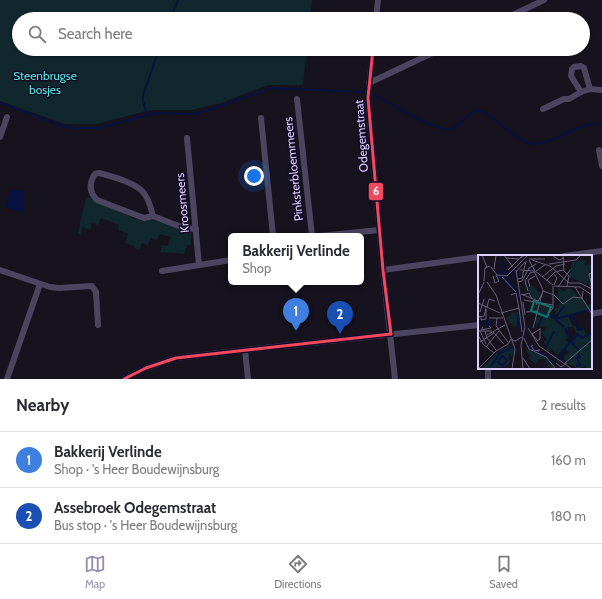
<!DOCTYPE html>
<html lang="en">
<head>
<meta charset="utf-8">
<style>
  :root { --surface:#fff; --page:#f7f7f7; --text:#2b2b33; --muted:#7c7c81; --line:#e1e1e2; --accent:#978db0 }
  body { margin:0; font-family:Cabin,sans-serif; background:var(--page); color:var(--text) }
  .you { position:absolute; left:254px; top:176px; width:14px; height:14px; margin:-10px; border:3px solid #fff; border-radius:50%; background:#1a73e8; box-shadow:0 0 0 6px #1a73e833 }
  .badge { display:grid; place-items:center; width:26px; height:26px; border-radius:50%; background:var(--accent); color:#fff; font-size:13px; font-weight:700 }
  .pin { position:absolute; translate:-50% -33px; filter:drop-shadow(0 1px 2px #0008) }
  .pin::after { content:''; position:absolute; top:21px; width:14px; height:12px; background:inherit; clip-path:polygon(0 0,100% 0,50% 100%) }
  .popup { position:absolute; left:228px; top:233px; width:136px; height:52px; box-sizing:border-box; display:grid; place-content:center; border-radius:6px; background:var(--surface); filter:drop-shadow(0 1px 3px #0005); font-size:13px; white-space:nowrap; color:var(--muted) }
  .popup b { font-size:15px; color:var(--text) }
  .popup::after { content:''; position:absolute; left:50%; top:100%; margin-left:-8px; border:8px solid transparent; border-top-color:var(--surface) }
  .list { margin:0; padding:0; list-style:none }
  h2 { display:flex; justify-content:space-between; align-items:center; height:52px; margin:0; padding:0 16px; font-size:17px }
  h2 small { font-size:13px; font-weight:400; color:var(--muted) }
  .list li { display:grid; grid-template-columns:26px 1fr auto; gap:12px; align-items:center; box-sizing:border-box; height:56px; padding:0 16px; border-top:1px solid var(--line) }
  .list b { display:block; font-size:15px; white-space:nowrap }
  .list p { margin:0; font-size:13px; white-space:nowrap; color:var(--muted) }
  .list em { font-size:13px; font-style:normal; color:var(--muted) }
  .icon { flex:none; width:22px; height:22px; fill:none; stroke:currentColor; stroke-width:2; stroke-linecap:round; stroke-linejoin:round }
  .map { position:relative; flex:none; width:602px; height:379px; overflow:hidden }
  .search { position:absolute; background:var(--surface); box-shadow:0 1px 3px #0004; left:12px; right:12px; top:12px; height:44px; display:flex; align-items:center; gap:10px; box-sizing:border-box; padding:0 14px; border-radius:22px; color:var(--muted); font-size:15px }
  .sheet { height:164px; background:var(--surface) }
  nav { display:flex; justify-content:space-around; align-items:center; box-sizing:border-box; height:56px; border-top:1px solid var(--line); background:var(--surface); font-size:11px; color:var(--muted) }
  nav a { display:grid; justify-items:center; gap:2px }
  nav .on { color:var(--accent) }
  .map>svg:first-child { display:block }
  .green { fill:#10272d }
  .water { fill:#071241 }
  .lines { fill:none; stroke-linecap:round; stroke-linejoin:round }
  .stream { stroke:#071241; stroke-width:2 }
  .minor { stroke:#4b4560; stroke-width:6 }
  .bus-1-casing { stroke:#140c24; stroke-width:6 }
  .bus-1 { stroke:#f3495e; stroke-width:3 }
  .labels { text-anchor:middle; dominant-baseline:central; stroke-width:3; stroke-linejoin:round; paint-order:stroke }
  .park-label { font-size:12px; fill:#51e9dd; stroke:#140c24 }
  .street-label { font-size:12px; fill:#ddcfff; stroke:#140c24 }
  .inset-river { fill:none; stroke:#071241; stroke-width:2 }
  .inset-road { fill:none; stroke:#665e78; stroke-width:1 }
  .view { fill:#0f766e; fill-opacity:0.15; stroke:#0f766e; stroke-width:2 }
  .inset-edge { fill:none; stroke:#ddcfff; stroke-width:2 }
  .line-badge { stroke:#140c24; stroke-width:1.5 }
  .badge-label { font-size:11px; text-anchor:middle; font-weight:bold; fill:#fff }
</style>
</head>
<body>
<div class="map">
<svg width="602" height="379" viewBox="0 0 602 379">
  <rect width="100%" height="100%" fill="#16121e"/>
  <!-- green -->
  <g class="green">
    <path d="M0,0H312L310,19H19V49H307L303,85H268L221,103L191,110H151L96,124H65L0,101Z"/>
    <path d="M86,197L92,198L127,214C133,221 143,220 151,220C163,221 179,229 191,233V245H187L184,254L160,252L162,245L168,246L171,237L159,234L157,240L151,238L148,245L142,243L139,250L134,248V246L125,243L128,234L118,230L119,225L101,218L98,225L92,223L90,230L83,227L81,235L78,233Z"/>
  </g>
  <!-- water -->
  <path class="water" d="M11,190L24,191V213L5,207Z"/>
  <g class="lines">
    <!-- stream -->
    <g class="stream">
      <path d="M170,19L178,0"/>
      <path d="M374,95C389,103 436,132 450,129C460,127 465,114 478,110C497,117 508,135 526,142C541,149 562,134 575,129C584,125 593,124 602,123"/>
      <path d="M0,103L65,127L75,128H98L147,115L158,113L194,114L208,110L271,88L362,92"/>
      <path d="M147,115L143,101V95L159,49"/>
    </g>
    <!-- minor -->
    <g class="minor">
      <path d="M376,19L378,0"/>
      <path d="M504,19L544,0"/>
      <path d="M373,49L368,98L383,270L395,379"/>
      <path d="M369,83L441,49"/>
      <path d="M581,92L571,76L572,69L574,67L581,66L584,68L590,89"/>
      <path d="M297,99L312,236"/>
      <path d="M543,109L564,99H569L581,92L590,89L602,90"/>
      <path d="M261,118L273,236"/>
      <path d="M0,137L7,117"/>
      <path d="M187,138L199,265"/>
      <path d="M599,150L602,166"/>
      <path d="M153,216L144,218L97,200C89,192 89,183 95,174L99,173C111,176 135,183 143,192C149,199 151,208 153,216L184,228L196,229"/>
      <path d="M320,236L379,230"/>
      <path d="M564,256L602,251"/>
      <path d="M0,270L50,287L59,288L92,286L96,292L98,325"/>
      <path d="M383,270L479,257"/>
      <path d="M162,271L231,260"/>
      <path d="M591,314L602,312"/>
      <path d="M245,350L248,379"/>
      <path d="M488,368V379"/>
      <path d="M7,379L40,284"/>
      <path d="M124,379L146,368L176,358L245,350L479,325"/>
    </g>
    <defs>
      <g id="bus-1">
        <path d="M373,49L368,98L383,270L391,334"/>
        <path d="M124,379L146,368L176,358L391,334"/>
      </g>
    </defs>
    <!-- bus-1 casing -->
    <use href="#bus-1" class="bus-1-casing"/>
    <!-- bus-1 -->
    <use href="#bus-1" class="bus-1"/>
  </g>
  <g class="labels">
    <!-- park labels -->
    <g class="park-label">
      <text x="45" y="75">Steenbrugse<tspan x="45" dy="14">bosjes</tspan></text>
    </g>
    <!-- street labels -->
    <g class="street-label">
      <text transform="translate(361 136) rotate(-94)">Odegemstraat</text>
      <text transform="translate(293 169) rotate(-96)">Pinksterbloemmeers</text>
      <text transform="translate(182 203) rotate(-95)">Kroosmeers</text>
    </g>
  </g>
  <!-- overview -->
  <g transform="translate(478 255)">
    <rect width="114" height="114" fill="#16121e"/>
    <path d="M108,5L107,11L111,8L114,12L111,18L113,25L109,29L91,22L94,7ZM55,31L63,40L59,45L55,44L49,33ZM80,33L85,36L92,33L100,41L98,43H103L108,50L114,48V56L110,54L90,61L95,72H89L90,75L87,78L90,82L87,85L91,88L96,83L98,78L95,71L98,70L100,75L106,74L108,80L114,78V88H110L114,92V112L110,114L106,112L96,114L97,112L88,107L85,102L92,97L85,94L80,100L73,93L71,97L69,96L66,86L69,85L63,76L68,75L67,72L58,71V63L63,62L60,60L61,57L78,64L77,52L80,53L83,47L79,43ZM40,54L42,67H39L38,72L31,68L28,62L33,61L32,58L40,57ZM46,83L53,96L68,102L77,114H72L70,108L66,110L68,104H61L58,109L51,104L52,100L48,96L51,94ZM34,90L36,95L34,101L30,98L32,103L29,102L33,106L27,112L3,114L22,95Z" fill="#10272d"/>
    <path d="M25,0L24,5L30,14L25,8V17L35,15L49,0L36,15L33,23L35,31V24L37,17L36,32L41,39L44,65L43,72L47,83H49L50,84L47,83L49,89L71,102L79,114L68,102L56,97L48,90L42,72L43,55L39,39L20,22L22,20L32,30L33,16L24,21V18L22,19L16,15L24,17V10L19,11L24,10L23,1Z" fill="#071241"/>
    <path class="inset-river" d="M63,57L78,64L111,55M94,60L100,75L106,74M77,63L86,51M77,64L86,72M10,66L11,70V71L7,68ZM60,71L66,58M40,73V59M87,73L92,84M93,86L101,95M68,92L76,76M86,94L100,79L104,83L114,78M25,100L20,107L26,112M25,101L29,106L25,110M87,107L80,103L86,94L89,96M98,111L102,110L99,103L102,102L100,98M11,114L22,98L35,92"/>
    <path class="inset-road" d="M4,0L9,12M26,0L35,12M74,0L81,5L86,3M85,0L86,16M28,3L41,4L47,0M51,4H67M51,5L57,16L75,30M54,5L72,11L91,28H102L114,34M71,9L98,5L103,0M13,12L19,20L29,21L50,0M16,14L18,0M30,15L44,1M38,15L47,72L43,90L45,114M42,15L56,16M56,16L65,35M58,16L68,9M38,17L47,7M75,18L79,23L76,30M15,21L17,28L21,26L18,20M24,22L38,37M64,22L78,11L87,9M40,24L44,23L48,6M6,26L7,13L12,11M68,26L77,17L85,15L91,21L89,31M9,27L18,40L37,94L34,114M40,27L44,26L51,13L58,9M76,31L102,32L114,40M112,31H114L111,19L114,18M52,32L50,25L57,21M80,32L92,15M97,32L114,59M50,36L47,26L52,18L56,17M65,36L76,40L85,49L95,42L104,43L105,36M43,39L60,46M0,40L6,27M33,40L38,38L41,53M45,40L51,38L54,44M46,45L75,50M45,47L47,60M0,48L22,58M58,50L64,39M9,52L11,44L17,46M2,57L6,44M48,57L60,56M23,58L41,53L44,77M70,59L75,53V31M0,62L6,61L8,54M3,62V65L8,64V52M11,63H25M19,63L18,71L30,87M5,72L3,75L13,73L11,71M50,73L61,91L94,114M55,73L65,35M0,76H14M2,76L8,89M7,76L9,83L18,95M15,77L26,89M0,80L5,89L16,98M9,80L27,70M46,83L51,94L68,102L78,114M59,86L62,84V73M60,86L54,79L62,74M2,87L16,78M55,90L53,91L56,95L61,96V94M8,92L21,76M45,103L52,114M78,108L83,112L89,108M87,108L114,85M0,114L18,96L30,89L33,84L37,86L44,82"/>
    <path class="view" d="M56,46L73,52L69,62L53,56Z"/>
    <rect width="114" height="114" class="inset-edge"/>
  </g>
  <rect class="line-badge" x="368" y="182" width="16" height="19" rx="4" fill="#f3495e"/>
  <g class="badge-label">
    <text x="376" y="195">6</text>
  </g>
</svg>
<div class="you"></div>
<div class="pin badge" style="left:296px;top:331px;background:#3f7fe0">1</div>
<div class="popup"><b>Bakkerij Verlinde</b>Shop</div>
<div class="pin badge" style="left:340px;top:334px;background:#1a4fb4">2</div>
<div class="search"><svg class="icon" aria-label="search" viewBox="0 0 24 24"><circle cx="10" cy="10" r="6"/><path d="M15 15l6 6"/></svg>Search here</div>
</div>
<section class="sheet">
<h2>Nearby<small>2 results</small></h2>
<ul class="list">
<li><span class="badge" style="background:#3f7fe0">1</span><div><b>Bakkerij Verlinde</b><p>Shop · 's Heer Boudewijnsburg</p></div><em>160 m</em></li>
<li><span class="badge" style="background:#1a4fb4">2</span><div><b>Assebroek Odegemstraat</b><p>Bus stop · 's Heer Boudewijnsburg</p></div><em>180 m</em></li>
</ul>
</section>
<nav>
<a class="on"><svg class="icon" aria-label="map" viewBox="0 0 24 24"><path d="M3 6l6-2 6 2 6-2v14l-6 2-6-2-6 2zM9 4v14M15 6v14"/></svg>Map</a>
<a><svg class="icon" aria-label="directions" viewBox="0 0 24 24"><path d="M12 3l9 9-9 9-9-9zM9 14v-3h6M13 9l2 2-2 2"/></svg>Directions</a>
<a><svg class="icon" aria-label="saved" viewBox="0 0 24 24"><path d="M7 4h10v16l-5-4-5 4z"/></svg>Saved</a>
</nav>
</body>
</html>
